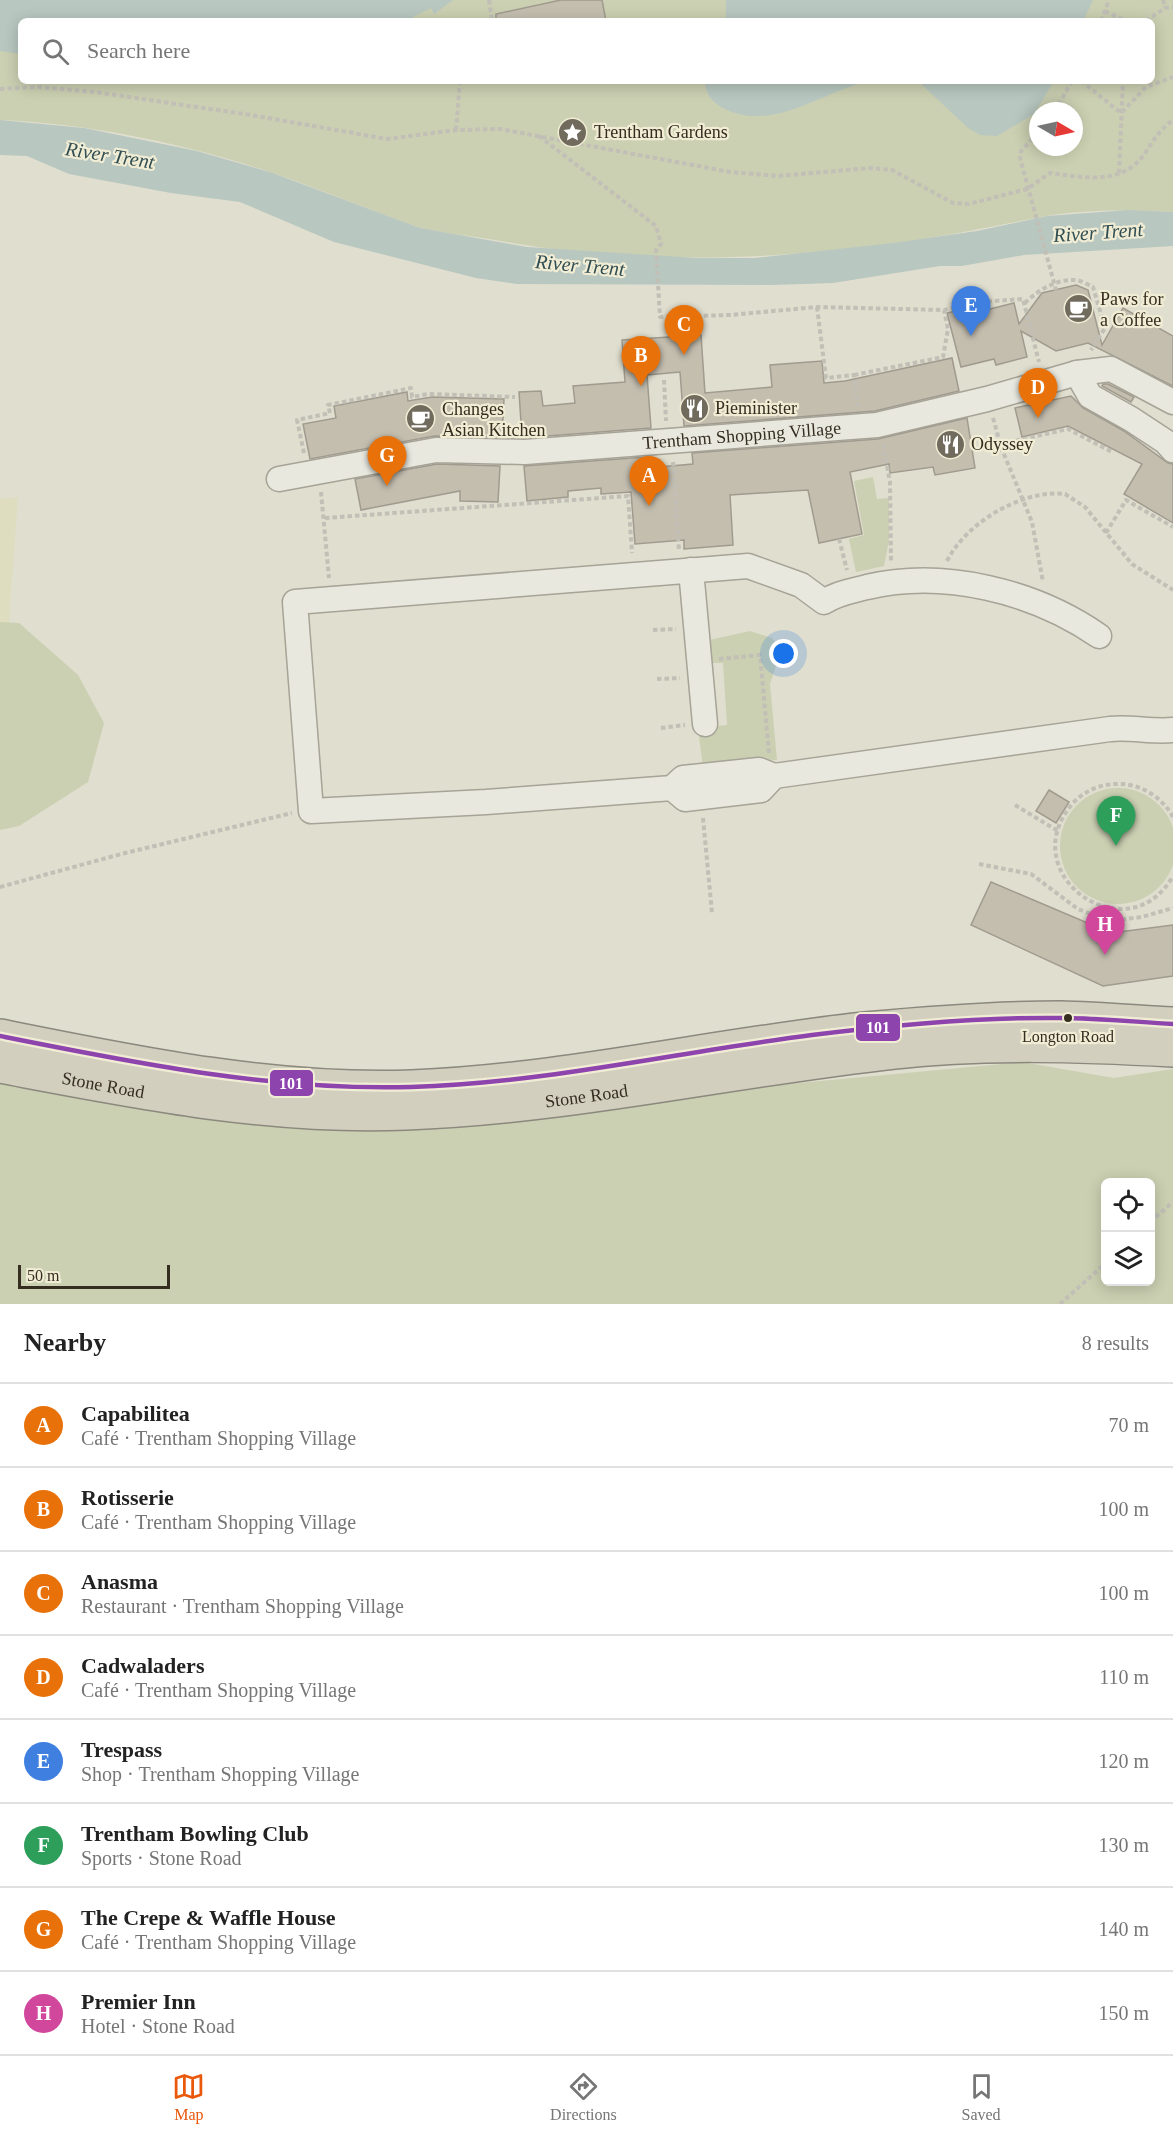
<!DOCTYPE html>
<html lang="en">
<head>
<meta charset="utf-8">
<style>
  :root { --surface:#fff; --page:#f6f6f6; --text:#222; --muted:#767676; --line:#e0e0e0; --accent:#ea580c }
  body { margin:0; font-family:"Times New Roman",serif; background:var(--page); color:var(--text) }
  .controls { position:absolute; right:18px; bottom:18px; display:grid; overflow:hidden; border-radius:9px; box-shadow:0 3px 15px #0003 }
  .controls button { width:54px; height:54px; display:grid; place-items:center; padding:0; border:0; border-bottom:2px solid var(--line); background:var(--surface); color:var(--text); font:30px sans-serif }
  .compass { position:absolute; left:1029px; top:102px; width:54px; height:54px; border-radius:50%; background:var(--surface); box-shadow:0 3px 15px #0003; rotate:99deg }
  .scale { position:absolute; left:18px; bottom:15px; width:152px; box-sizing:border-box; padding-left:6px; border:3px solid #342d20; border-top:0; font-size:16px; line-height:21px; white-space:nowrap; color:#342d20; -webkit-text-stroke:4px #f1edd5; paint-order:stroke }
  .you { position:absolute; left:784px; top:654px; width:21px; height:21px; margin:-15px; border:4px solid #fff; border-radius:50%; background:#1a73e8; box-shadow:0 0 0 9px #1a73e833 }
  .badge { display:grid; place-items:center; width:39px; height:39px; border-radius:50%; background:var(--accent); color:#fff; font-size:20px; font-weight:700 }
  .pin { position:absolute; translate:-50% -50px; filter:drop-shadow(0 2px 3px #0008) }
  .pin::after { content:''; position:absolute; top:32px; width:21px; height:18px; background:inherit; clip-path:polygon(0 0,100% 0,50% 100%) }
  .list { margin:0; padding:0; list-style:none }
  h2 { display:flex; justify-content:space-between; align-items:center; height:78px; margin:0; padding:0 24px; font-size:26px }
  h2 small { font-size:20px; font-weight:400; color:var(--muted) }
  .list li { display:grid; grid-template-columns:39px 1fr auto; gap:18px; align-items:center; box-sizing:border-box; height:84px; padding:0 24px; border-top:2px solid var(--line) }
  .list b { display:block; font-size:22px; white-space:nowrap }
  .list p { margin:0; font-size:20px; white-space:nowrap; color:var(--muted) }
  .list em { font-size:20px; font-style:normal; color:var(--muted) }
  .icon { flex:none; width:33px; height:33px; fill:none; stroke:currentColor; stroke-width:2; stroke-linecap:round; stroke-linejoin:round }
  .map { position:relative; flex:none; width:1173px; height:1304px; overflow:hidden }
  .search { position:absolute; background:var(--surface); box-shadow:0 3px 15px #0003; left:18px; right:18px; top:18px; height:66px; display:flex; align-items:center; gap:15px; box-sizing:border-box; padding:0 21px; border-radius:9px; color:var(--muted); font-size:22px }
  .sheet { height:750px; background:var(--surface) }
  nav { display:flex; justify-content:space-around; align-items:center; box-sizing:border-box; height:84px; border-top:2px solid var(--line); background:var(--surface); font-size:16px; color:var(--muted) }
  nav a { display:grid; justify-items:center; gap:3px }
  nav .on { color:var(--accent) }
  .map>svg:first-child { display:block }
  .farmland { fill:#deddc0 }
  .green { fill:#cbd0b2; fill-rule:evenodd }
  .water { fill:#b8c7c0 }
  .building { fill:#c4beaf; stroke:#a09b8e; stroke-width:1.5 }
  .lines { fill:none; stroke-linecap:round; stroke-linejoin:round }
  .minor-casing { stroke:#a6a397; stroke-width:27 }
  .highway-casing { stroke:#8b887e; stroke-width:36 }
  .path { stroke:#c1bfb6; stroke-width:4; stroke-dasharray:4.5 3; stroke-linecap:butt }
  .minor { stroke:#e9e8df; stroke-width:24 }
  .highway { stroke:#d3cfbf; stroke-width:33 }
  .bus-1-casing { stroke:#f1edd5; stroke-width:9 }
  .bus-1 { stroke:#8e44ad; stroke-width:4.5 }
  .bus-dot { fill:#342d20; stroke:#f1edd5; stroke-width:2 }
  .labels { text-anchor:middle; dominant-baseline:central; stroke-width:4.5; stroke-linejoin:round; paint-order:stroke }
  .bus-label { font-size:16px; fill:#342d20; stroke:#f1edd5 }
  .poi-label { font-size:18px; fill:#342d20; stroke:#f1edd5; text-anchor:start }
  .street-label { font-size:18px; fill:#342d20; stroke:#f1edd5 }
  .water-label { font-size:20px; font-style:italic; fill:#314e52; stroke:#f1edd5 }
  .line-badge { stroke:#f1edd5; stroke-width:2 }
  .badge-label { font-size:16px; text-anchor:middle; font-weight:bold; fill:#fff }
</style>
</head>
<body>
<div class="map">
<svg width="1173" height="1304" viewBox="0 0 1173 1304">
  <rect width="100%" height="100%" fill="#e0dece"/>
  <!-- farmland -->
  <path class="farmland" d="M18,497L8,636H0V499Z"/>
  <!-- green -->
  <g class="green">
    <path d="M0,0H1173V212C1132,210 1087,209 1046,216C994,226 942,237 890,244C760,261 630,264 501,241C474,236 447,234 420,228C370,210 320,189 270,172C183,143 91,124 0,120ZM21,21H1152V81H21ZM1038,111H1074V147H1038Z"/>
    <path d="M873,477L877,499L889,498V541L884,566L856,572L849,539L864,535L854,481Z"/>
    <path d="M0,622L19,623L78,675L104,723L88,782L19,826L0,830Z"/>
    <path d="M750,631L772,638L781,650L770,684L777,760L703,768L698,728L727,725L723,663H706L705,641Z"/>
    <circle cx="1118" cy="846" r="58"/>
    <path d="M1022,1062L1114,1078L1173,1069V1304H0V1081L561,1115L778,1085ZM1106,1182H1150V1282H1106Z"/>
  </g>
  <!-- water -->
  <g class="water">
    <path d="M0,0H453L434,14L431,8L413,17L414,21H21V54L0,51Z"/>
    <path d="M726,0H1093L1083,21H726Z"/>
    <path d="M705,81H870C822,91 771,135 721,107C711,101 705,92 705,81Z"/>
    <path d="M918,81H1054L1034,114L997,136L980,135L968,128Z"/>
    <path d="M0,120L84,128L197,151L270,172L420,228L527,247L696,258H755L893,243L977,231L1047,216L1128,210L1173,212V246L1024,255L962,266H940L833,283L772,285L517,284L476,278L334,242L240,202L171,193L69,174L27,156L0,155Z"/>
  </g>
  <!-- building -->
  <g class="building">
    <path d="M561,0H602L606,21H496V14Z"/>
    <path d="M1076,285L1088,290L1102,345L1123,308L1173,336V386L1088,343L1056,351L1021,331L1027,357L996,365L994,359L961,367L947,313L981,305L982,311L1014,303L1019,324L1042,293Z"/>
    <path d="M701,335L705,393L772,387L770,365L822,361L824,383L845,381L952,358L959,391L875,411L684,426L680,372L647,375L651,428L522,438L519,392L541,391L543,406L575,403L573,386L625,382L622,340Z"/>
    <path d="M1103,384H1108L1134,397L1131,402L1102,386Z"/>
    <path d="M407,392L408,401L432,397L504,399L502,437L434,436L310,459L303,424L336,418L334,406Z"/>
    <path d="M1071,396L1083,408L1124,431L1168,463L1173,464V523L1124,494L1142,464L1068,426L1022,437L1015,408Z"/>
    <path d="M967,418L975,468L935,475L933,467L890,473L889,464L850,472L862,534L819,543L808,490L730,495L733,545L684,549V540L635,544L631,492L601,494V488L568,491V497L527,501L524,466L646,457L647,468L693,464L692,453L878,439Z"/>
    <path d="M437,464L500,466L498,502L460,501V491L361,510L355,479Z"/>
    <path d="M1049,790L1069,802L1056,823L1036,811Z"/>
    <path d="M991,882L1111,933L1173,925V976L1103,986L971,925Z"/>
  </g>
  <g class="lines">
    <defs>
      <g id="minor">
        <path d="M1077,373L1111,369L1173,402"/>
        <path id="s1" d="M279,479L436,450L525,452L877,425L987,399L1077,373L1090,396L1131,419L1166,442L1173,450"/>
        <path d="M691,570L705,724"/>
        <path d="M1099,636C1034,591 944,569 867,587C852,591 837,593 824,602L801,585L748,566L295,602L311,811L486,802L672,788L683,778L759,770L774,776L1110,729C1131,727 1152,732 1173,730"/>
        <path d="M672,788L685,799L761,790L774,776"/>
      </g>
      <g id="highway">
        <path d="M0,1036C134,1063 274,1092 412,1087C564,1081 714,1045 865,1029C930,1023 995,1018 1060,1018C1098,1019 1136,1022 1173,1024"/>
        <path id="s2" d="M0,1066C133,1091 270,1119 406,1113C570,1107 731,1070 894,1052C988,1042 1080,1045 1173,1050"/>
      </g>
    </defs>
    <!-- minor casing -->
    <use href="#minor" class="minor-casing"/>
    <!-- highway casing -->
    <use href="#highway" class="highway-casing"/>
    <!-- path -->
    <g class="path">
      <path d="M489,0L492,21"/>
      <path d="M1163,0L1165,8"/>
      <path d="M1105,11L1126,21"/>
      <path d="M460,19L461,21"/>
      <path d="M1101,21L1109,0"/>
      <path d="M1146,21L1165,8L1173,7"/>
      <path d="M1081,81L1121,113L1146,87L1173,77"/>
      <path d="M0,89L37,87L95,92L251,115L387,139L456,130L500,129L730,172L778,176L870,168L892,170L953,203L969,204L1027,189L1050,173C1082,177 1120,186 1143,156C1152,143 1159,130 1173,120"/>
      <path d="M1055,111L1072,81"/>
      <path d="M456,130L460,81"/>
      <path d="M1038,133L1021,151L1020,158L1056,290"/>
      <path d="M539,136L656,226L661,244L656,250L660,317L730,315L817,307L944,310L979,302L1023,299L1039,362"/>
      <path d="M1119,173L1123,81"/>
      <path d="M1025,303C1037,291 1056,279 1075,280C1081,280 1088,285 1093,287L1105,328L1091,350"/>
      <path d="M817,307L826,378L854,375L858,407"/>
      <path d="M854,375L943,357L948,329L944,310"/>
      <path d="M664,380L666,421"/>
      <path d="M993,418L1001,447L1032,522L1043,582"/>
      <path d="M883,444L890,482L891,561"/>
      <path d="M1001,444L1068,429L1112,452"/>
      <path d="M304,453L297,420L330,413L328,405L411,388L412,397L428,394L515,397"/>
      <path d="M673,462L679,551"/>
      <path d="M321,492L329,578"/>
      <path d="M325,518L628,496L632,553"/>
      <path d="M1106,533L1126,500L1173,527"/>
      <path d="M839,539L847,570"/>
      <path d="M947,561C966,523 1022,489 1065,494L1085,507L1132,564L1173,590"/>
      <path d="M653,630L676,629"/>
      <path d="M719,659L760,655L769,753"/>
      <path d="M657,679L680,678"/>
      <path d="M661,728L685,725"/>
      <path d="M1015,805L1058,831"/>
      <path d="M1173,817C1162,797 1140,783 1117,784C1098,784 1080,793 1069,808C1016,878 1129,954 1173,876"/>
      <path d="M703,818L712,913"/>
      <path d="M979,864L1031,874L1078,909L1109,921L1142,917L1173,908"/>
      <path d="M0,887L125,853L292,813"/>
      <path d="M1150,1222L1173,1202"/>
      <path d="M1060,1304L1106,1263"/>
    </g>
    <!-- minor -->
    <use href="#minor" class="minor"/>
    <!-- highway -->
    <use href="#highway" class="highway"/>
    <defs>
      <path id="bus-1" d="M0,1036C135,1063 273,1091 411,1087C546,1083 678,1052 812,1035C894,1025 977,1017 1060,1018C1098,1018 1136,1022 1173,1024"/>
    </defs>
    <!-- bus-1 casing -->
    <use href="#bus-1" class="bus-1-casing"/>
    <!-- bus-1 -->
    <use href="#bus-1" class="bus-1"/>
  </g>
  <!-- icons -->
  <defs>
    <symbol id="sight-disc" viewBox="-11 -11 22 22"><circle r="9.5" fill="#706b5d" stroke="#f1edd5"/><path d="M0-6L1.8-2.2L6-1.7L2.9 1.2L3.7 5.4L0 3.3L-3.7 5.4L-2.9 1.2L-6-1.7L-1.8-2.2Z" fill="#fff"/></symbol>
    <symbol id="cafe-disc" viewBox="-11 -11 22 22"><circle r="9.5" fill="#706b5d" stroke="#f1edd5"/><path d="M-5.5-4.5H6V0H3Q3 3.5 0 3.5H-2.5Q-5.5 3.5-5.5 0ZM3-3.2v2h1.7v-2ZM-6 4.5H4V6H-6Z" fill="#fff"/></symbol>
    <symbol id="restaurant-disc" viewBox="-11 -11 22 22"><circle r="9.5" fill="#706b5d" stroke="#f1edd5"/><path d="M-5-6h1v4h1v-4h1v4h1v-4h1v5L-1.5 .5V6h-2V.5L-5-1ZM5-6V6H3V1.5H1.5Q1.5-4 5-6Z" fill="#fff"/></symbol>
  </defs>
  <g fill-rule="evenodd">
    <use href="#sight-disc" x="556" y="116" width="33" height="33"/>
    <use href="#cafe-disc" x="1062" y="292" width="33" height="33"/>
    <use href="#restaurant-disc" x="678" y="392" width="33" height="33"/>
    <use href="#cafe-disc" x="404" y="402" width="33" height="33"/>
    <use href="#restaurant-disc" x="934" y="428" width="33" height="33"/>
  </g>
  <!-- markers -->
  <circle class="bus-dot" cx="1068" cy="1018" r="5"/>
  <g class="labels">
    <!-- bus labels -->
    <g class="bus-label">
      <text x="1068" y="1036">Longton Road</text>
    </g>
    <!-- poi labels -->
    <g class="poi-label">
      <text x="594" y="132">Trentham Gardens</text>
      <text x="1100" y="299">Paws for<tspan x="1100" dy="21">a Coffee</tspan></text>
      <text x="715" y="408">Pieminister</text>
      <text x="442" y="409">Changes<tspan x="442" dy="21">Asian Kitchen</tspan></text>
      <text x="971" y="444">Odyssey</text>
    </g>
    <!-- street labels -->
    <g class="street-label">
      <text stroke="none"><textPath href="#s1" startOffset="466">Trentham Shopping Village</textPath></text>
      <text stroke="none"><textPath href="#s2" startOffset="105">Stone Road</textPath></text>
      <text stroke="none"><textPath href="#s2" startOffset="591">Stone Road</textPath></text>
    </g>
    <!-- water labels -->
    <g class="water-label">
      <text transform="translate(110 155) rotate(9)">River Trent</text>
      <text transform="translate(1098 232) rotate(-4)">River Trent</text>
      <text transform="translate(580 265) rotate(5)">River Trent</text>
    </g>
  </g>
  <g class="line-badge">
    <rect x="855" y="1013" width="46" height="29" rx="6" fill="#8e44ad"/>
    <rect x="269" y="1069" width="45" height="28" rx="6" fill="#8e44ad"/>
  </g>
  <g class="badge-label">
    <text x="878" y="1033">101</text>
    <text x="291" y="1089">101</text>
  </g>
</svg>
<div class="controls">
<button><svg class="icon" aria-label="locate" viewBox="0 0 24 24"><circle cx="12" cy="12" r="6"/><path d="M12 2v4M12 18v4M2 12h4M18 12h4"/></svg></button>
<button><svg class="icon" aria-label="layers" viewBox="0 0 24 24"><path d="M12 4l9 5-9 5-9-5zM3 14l9 5 9-5"/></svg></button>
</div>
<svg class="compass" viewBox="-18 -18 36 36"><path d="M0-13l5 13h-10z" fill="#e53935"/><path d="M0 13l5-13h-10z" fill="#767676"/></svg>
<div class="scale">50 m</div>
<div class="you"></div>
<div class="pin badge" style="left:649px;top:506px;background:#e8710a">A</div>
<div class="pin badge" style="left:641px;top:386px;background:#e8710a">B</div>
<div class="pin badge" style="left:684px;top:355px;background:#e8710a">C</div>
<div class="pin badge" style="left:1038px;top:418px;background:#e8710a">D</div>
<div class="pin badge" style="left:971px;top:336px;background:#3f7fe0">E</div>
<div class="pin badge" style="left:1116px;top:846px;background:#2e9e5b">F</div>
<div class="pin badge" style="left:387px;top:486px;background:#e8710a">G</div>
<div class="pin badge" style="left:1105px;top:955px;background:#d1479c">H</div>
<div class="search"><svg class="icon" aria-label="search" viewBox="0 0 24 24"><circle cx="10" cy="10" r="6"/><path d="M15 15l6 6"/></svg>Search here</div>
</div>
<section class="sheet">
<h2>Nearby<small>8 results</small></h2>
<ul class="list">
<li><span class="badge" style="background:#e8710a">A</span><div><b>Capabilitea</b><p>Café · Trentham Shopping Village</p></div><em>70 m</em></li>
<li><span class="badge" style="background:#e8710a">B</span><div><b>Rotisserie</b><p>Café · Trentham Shopping Village</p></div><em>100 m</em></li>
<li><span class="badge" style="background:#e8710a">C</span><div><b>Anasma</b><p>Restaurant · Trentham Shopping Village</p></div><em>100 m</em></li>
<li><span class="badge" style="background:#e8710a">D</span><div><b>Cadwaladers</b><p>Café · Trentham Shopping Village</p></div><em>110 m</em></li>
<li><span class="badge" style="background:#3f7fe0">E</span><div><b>Trespass</b><p>Shop · Trentham Shopping Village</p></div><em>120 m</em></li>
<li><span class="badge" style="background:#2e9e5b">F</span><div><b>Trentham Bowling Club</b><p>Sports · Stone Road</p></div><em>130 m</em></li>
<li><span class="badge" style="background:#e8710a">G</span><div><b>The Crepe &amp; Waffle House</b><p>Café · Trentham Shopping Village</p></div><em>140 m</em></li>
<li><span class="badge" style="background:#d1479c">H</span><div><b>Premier Inn</b><p>Hotel · Stone Road</p></div><em>150 m</em></li>
</ul>
</section>
<nav>
<a class="on"><svg class="icon" aria-label="map" viewBox="0 0 24 24"><path d="M3 6l6-2 6 2 6-2v14l-6 2-6-2-6 2zM9 4v14M15 6v14"/></svg>Map</a>
<a><svg class="icon" aria-label="directions" viewBox="0 0 24 24"><path d="M12 3l9 9-9 9-9-9zM9 14v-3h6M13 9l2 2-2 2"/></svg>Directions</a>
<a><svg class="icon" aria-label="saved" viewBox="0 0 24 24"><path d="M7 4h10v16l-5-4-5 4z"/></svg>Saved</a>
</nav>
</body>
</html>
